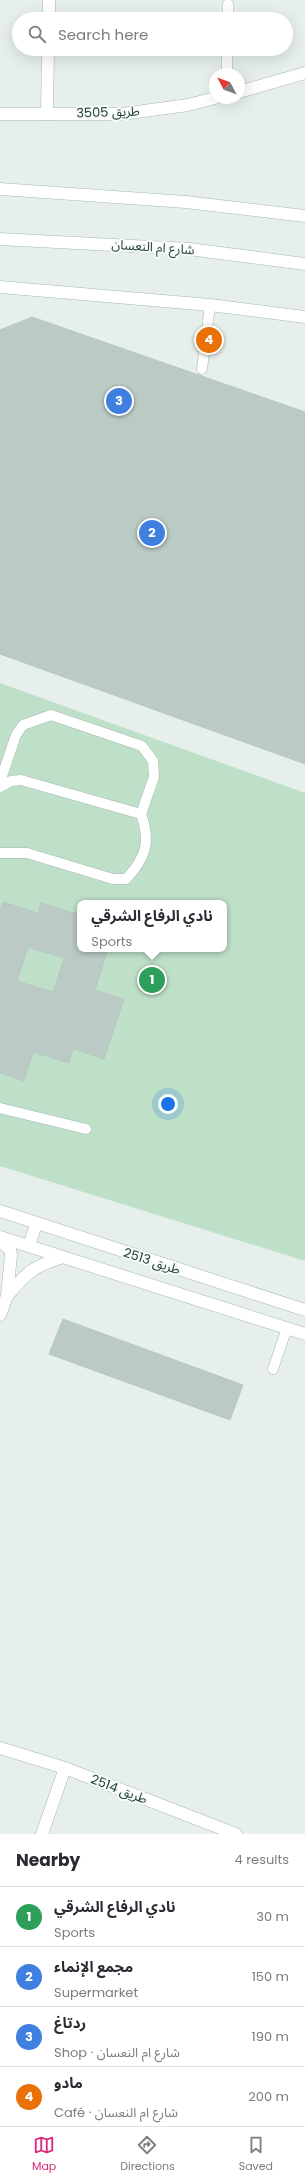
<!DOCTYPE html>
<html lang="en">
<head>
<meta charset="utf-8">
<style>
  :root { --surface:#fff; --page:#f7f7f7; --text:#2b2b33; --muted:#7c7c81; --line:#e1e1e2; --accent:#db2777 }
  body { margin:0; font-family:Poppins,"Noto Sans Arabic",sans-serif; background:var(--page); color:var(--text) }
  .compass { position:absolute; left:209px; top:68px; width:36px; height:36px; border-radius:50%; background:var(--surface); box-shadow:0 4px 16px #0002; rotate:311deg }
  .you { position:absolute; left:168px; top:1104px; width:14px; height:14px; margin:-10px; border:3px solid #fff; border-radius:50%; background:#1a73e8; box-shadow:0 0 0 6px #1a73e833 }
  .badge { display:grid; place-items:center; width:26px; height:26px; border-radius:50%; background:var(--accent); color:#fff; font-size:13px; font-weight:700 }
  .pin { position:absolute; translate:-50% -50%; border:2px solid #fff; box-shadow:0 1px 4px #0006 }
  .popup { position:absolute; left:77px; top:900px; width:150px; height:52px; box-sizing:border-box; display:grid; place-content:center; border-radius:8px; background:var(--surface); filter:drop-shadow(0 1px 3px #0005); font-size:13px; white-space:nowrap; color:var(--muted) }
  .popup b { font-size:15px; color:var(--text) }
  .popup::after { content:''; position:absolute; left:50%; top:100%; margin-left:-8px; border:8px solid transparent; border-top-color:var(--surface) }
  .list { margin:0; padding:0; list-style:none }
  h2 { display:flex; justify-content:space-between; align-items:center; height:52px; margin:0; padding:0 16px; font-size:17px }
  h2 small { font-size:13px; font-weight:400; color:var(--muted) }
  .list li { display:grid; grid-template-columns:26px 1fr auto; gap:12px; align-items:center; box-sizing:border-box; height:60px; padding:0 16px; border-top:1px solid var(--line) }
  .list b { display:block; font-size:15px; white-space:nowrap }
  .list p { margin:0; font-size:13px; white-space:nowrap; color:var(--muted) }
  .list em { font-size:13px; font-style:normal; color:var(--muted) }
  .icon { flex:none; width:22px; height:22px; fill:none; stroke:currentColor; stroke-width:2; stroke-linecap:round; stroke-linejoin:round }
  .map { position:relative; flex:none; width:305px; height:1834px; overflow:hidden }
  .search { position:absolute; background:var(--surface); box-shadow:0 4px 16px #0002; left:12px; right:12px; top:12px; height:44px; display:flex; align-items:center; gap:10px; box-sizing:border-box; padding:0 14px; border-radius:22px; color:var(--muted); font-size:15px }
  .sheet { height:292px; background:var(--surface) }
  nav { display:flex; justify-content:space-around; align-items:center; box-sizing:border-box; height:56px; border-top:1px solid var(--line); background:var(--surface); font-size:11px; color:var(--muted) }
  nav a { display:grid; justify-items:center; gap:2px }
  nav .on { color:var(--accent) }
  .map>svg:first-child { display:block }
  .green { fill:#bfe0c8; fill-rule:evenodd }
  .building { fill:#bbcac4; stroke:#b8c9c2; fill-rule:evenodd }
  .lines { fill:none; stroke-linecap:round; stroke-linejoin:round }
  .lane-casing { stroke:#a8b8b2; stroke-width:11 }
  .street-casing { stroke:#a8b8b2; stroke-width:13 }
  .secondary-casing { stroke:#a4bbb3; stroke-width:13 }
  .lane { stroke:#fff; stroke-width:10 }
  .street { stroke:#fff; stroke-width:12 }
  .secondary { stroke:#fff; stroke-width:12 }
  .labels { text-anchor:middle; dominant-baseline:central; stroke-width:4; stroke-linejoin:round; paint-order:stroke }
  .street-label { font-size:13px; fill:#24423a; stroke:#f7fbf9 }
</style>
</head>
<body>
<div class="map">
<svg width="305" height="1834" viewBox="0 0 305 1834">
  <rect width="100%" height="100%" fill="#e6efeb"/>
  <!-- green -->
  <path class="green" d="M0,683L305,793V1261L0,1166ZM80,903H224V949H80Z"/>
  <!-- building -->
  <g class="building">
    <path d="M32,317L305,412V764L0,654V330Z"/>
    <path d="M3,902L38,913L41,903L80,915V949H108L95,990L124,999L104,1059L73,1049L69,1063L33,1052L24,1081L0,1073V910ZM28,947L64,958L53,992L17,981Z"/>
    <path d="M63,1319L243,1385L230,1420L49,1354Z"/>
  </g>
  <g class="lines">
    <defs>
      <g id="lane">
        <path d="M228,19V4"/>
        <path d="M227,74V49"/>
        <path d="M202,369L210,305"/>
        <path d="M0,782L16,735L23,725L51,715L142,746L153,761L154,777L141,814"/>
        <path d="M0,787L11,781L21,780L141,814C151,842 146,858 126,879H113L27,853H0"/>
        <path d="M0,1108L86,1129"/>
        <path d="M273,1369L287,1328"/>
      </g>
      <g id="street">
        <path d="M49,19V0"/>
        <path d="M239,92L305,73"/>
        <path d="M0,114H122L188,105L215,98"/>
        <path d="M47,114L48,49"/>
        <path d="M0,1211L305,1310"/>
        <path d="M0,1237L305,1334"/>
        <path d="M0,1241L10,1249L11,1255L7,1296L0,1315"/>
        <path d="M29,1246L36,1224"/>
        <path d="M8,1295C27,1272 34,1266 63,1257"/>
        <path d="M0,1748L65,1768L236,1834"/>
        <path d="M42,1834L65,1768"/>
      </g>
      <g id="secondary">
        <path d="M0,189L186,202L305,216"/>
        <path d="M0,239L189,249L305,264"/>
        <path d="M0,287L210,305L305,317"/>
      </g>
    </defs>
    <!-- lane casing -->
    <use href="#lane" class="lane-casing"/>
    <!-- street casing -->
    <use href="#street" class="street-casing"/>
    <!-- secondary casing -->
    <use href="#secondary" class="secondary-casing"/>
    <!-- lane -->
    <use href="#lane" class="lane"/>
    <!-- street -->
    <use href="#street" class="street"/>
    <!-- secondary -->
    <use href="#secondary" class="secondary"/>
  </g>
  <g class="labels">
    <!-- street labels -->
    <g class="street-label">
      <text transform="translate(108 112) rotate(-2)">طريق 3505</text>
      <text transform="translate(153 247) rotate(4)">شارع ام النعسان</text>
      <text transform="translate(152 1261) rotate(18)">طريق 2513</text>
      <text transform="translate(119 1789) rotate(21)">طريق 2514</text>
    </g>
  </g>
</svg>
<svg class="compass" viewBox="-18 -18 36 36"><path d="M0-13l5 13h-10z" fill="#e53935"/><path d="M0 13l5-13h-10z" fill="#7c7c81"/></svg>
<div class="you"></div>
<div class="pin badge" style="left:152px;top:980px;background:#2e9e5b">1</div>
<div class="popup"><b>نادي الرفاع الشرقي</b>Sports</div>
<div class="pin badge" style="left:152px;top:533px;background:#3f7fe0">2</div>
<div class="pin badge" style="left:119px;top:401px;background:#3f7fe0">3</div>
<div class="pin badge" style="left:209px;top:340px;background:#e8710a">4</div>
<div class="search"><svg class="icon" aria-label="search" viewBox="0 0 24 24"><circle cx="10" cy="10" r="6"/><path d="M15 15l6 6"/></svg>Search here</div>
</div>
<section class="sheet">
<h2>Nearby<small>4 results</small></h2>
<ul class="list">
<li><span class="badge" style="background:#2e9e5b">1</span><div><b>نادي الرفاع الشرقي</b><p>Sports</p></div><em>30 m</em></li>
<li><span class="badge" style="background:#3f7fe0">2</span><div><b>مجمع الإنماء</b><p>Supermarket</p></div><em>150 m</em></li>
<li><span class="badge" style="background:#3f7fe0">3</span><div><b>ردتاغ</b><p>Shop · شارع ام النعسان</p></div><em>190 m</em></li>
<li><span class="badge" style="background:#e8710a">4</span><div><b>مادو</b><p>Café · شارع ام النعسان</p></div><em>200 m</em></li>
</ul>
</section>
<nav>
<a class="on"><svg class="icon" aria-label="map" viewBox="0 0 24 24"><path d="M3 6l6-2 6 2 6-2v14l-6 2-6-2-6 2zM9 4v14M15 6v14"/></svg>Map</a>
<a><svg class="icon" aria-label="directions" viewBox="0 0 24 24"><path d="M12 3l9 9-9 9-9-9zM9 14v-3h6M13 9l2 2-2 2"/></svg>Directions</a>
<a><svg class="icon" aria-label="saved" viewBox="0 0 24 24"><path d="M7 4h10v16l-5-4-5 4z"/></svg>Saved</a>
</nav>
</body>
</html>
